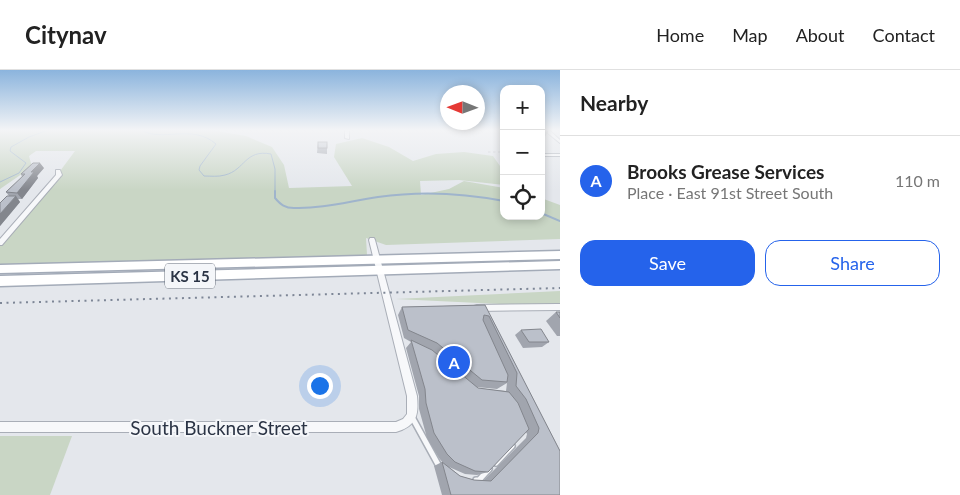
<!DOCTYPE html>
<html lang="en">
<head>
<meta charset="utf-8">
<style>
  :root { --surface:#fff; --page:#f2f2f2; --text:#222; --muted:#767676; --line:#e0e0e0; --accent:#2563eb }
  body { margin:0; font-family:Lato,sans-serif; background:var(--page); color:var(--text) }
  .controls { position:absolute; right:15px; top:15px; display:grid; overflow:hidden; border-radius:10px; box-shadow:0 2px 8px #0003 }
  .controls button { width:45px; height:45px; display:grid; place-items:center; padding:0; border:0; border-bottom:1px solid var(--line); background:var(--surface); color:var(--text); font:25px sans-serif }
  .compass { position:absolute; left:440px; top:15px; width:45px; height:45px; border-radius:50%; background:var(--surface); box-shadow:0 2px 8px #0003; rotate:271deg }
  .you { position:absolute; left:319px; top:315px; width:18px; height:18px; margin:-12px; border:4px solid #fff; border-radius:50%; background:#1a73e8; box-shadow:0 0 0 8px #1a73e833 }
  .badge { display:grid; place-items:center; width:32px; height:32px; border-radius:50%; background:var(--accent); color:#fff; font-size:16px; font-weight:700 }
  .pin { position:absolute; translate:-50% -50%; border:2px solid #fff; box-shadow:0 1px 5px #0006 }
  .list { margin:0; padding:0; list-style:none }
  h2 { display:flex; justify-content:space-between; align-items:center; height:65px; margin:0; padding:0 20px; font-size:21px }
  h2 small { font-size:16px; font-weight:400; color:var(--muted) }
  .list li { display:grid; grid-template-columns:32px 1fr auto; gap:15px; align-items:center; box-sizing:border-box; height:90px; padding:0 20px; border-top:1px solid var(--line) }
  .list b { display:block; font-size:19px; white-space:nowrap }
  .list p { margin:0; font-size:16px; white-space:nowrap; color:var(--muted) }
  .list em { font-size:16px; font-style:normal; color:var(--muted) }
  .actions { display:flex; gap:10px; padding:15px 20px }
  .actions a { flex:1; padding:11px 0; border:1px solid var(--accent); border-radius:15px; text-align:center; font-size:18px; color:var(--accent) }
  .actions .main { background:var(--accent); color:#fff }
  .icon { flex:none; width:28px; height:28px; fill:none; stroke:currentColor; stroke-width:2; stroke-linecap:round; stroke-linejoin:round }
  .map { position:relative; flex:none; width:560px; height:425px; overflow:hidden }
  header { display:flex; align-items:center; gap:30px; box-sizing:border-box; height:70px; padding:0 25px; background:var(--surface); border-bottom:1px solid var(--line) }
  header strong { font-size:24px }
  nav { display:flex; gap:28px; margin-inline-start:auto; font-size:18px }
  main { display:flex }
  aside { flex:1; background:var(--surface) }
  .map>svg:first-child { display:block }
  .green { fill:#c9d6c5 }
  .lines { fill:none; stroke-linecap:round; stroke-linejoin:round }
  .stream-far1 { stroke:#9fb4cc; stroke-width:1 }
  .stream { stroke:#9fb4cc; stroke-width:2 }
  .lane-casing { stroke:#a9aeb7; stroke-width:8 }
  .street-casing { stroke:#a9aeb7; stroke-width:2 }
  .primary-casing { stroke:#a3abb8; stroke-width:3 }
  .path { stroke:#c2c5cb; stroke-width:1; stroke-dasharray:2.5 2.5; stroke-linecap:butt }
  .lane { stroke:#f7f8fa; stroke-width:5 }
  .street { fill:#f7f8fa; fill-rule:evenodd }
  .primary { fill:#fff; fill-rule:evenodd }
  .rail { stroke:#7d8696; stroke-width:2; stroke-dasharray:2 4.5; stroke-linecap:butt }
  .wall { fill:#a1a5ae; fill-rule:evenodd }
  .shaded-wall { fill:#83868d }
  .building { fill:#bbc0ca; stroke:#83868d }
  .labels { text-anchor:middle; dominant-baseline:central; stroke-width:4; stroke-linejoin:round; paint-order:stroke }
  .shield { fill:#f4f6f9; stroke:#676e7b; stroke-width:1 }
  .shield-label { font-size:15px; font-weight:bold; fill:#2b3445 }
  .near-street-label { font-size:19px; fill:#2b3445; stroke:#f4f6f9 }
</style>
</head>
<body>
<header>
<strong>Citynav</strong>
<nav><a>Home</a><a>Map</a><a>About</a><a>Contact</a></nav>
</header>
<main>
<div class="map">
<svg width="560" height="425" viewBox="0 0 560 425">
  <rect width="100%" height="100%" fill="#e4e7ec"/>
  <!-- green -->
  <g class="green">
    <path d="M0,60H211L246,66L272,77L284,95L289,118L352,116L334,87L336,74L362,68L389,77L413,91L436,84L464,82L493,86L500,96L504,97V115L459,110L420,111L421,125L449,119L464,111L504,118V146H541V128L560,135V169L386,175L366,168L367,185L353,186L0,195V173L40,128L75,81H36L29,86L32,97L0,119Z"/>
    <path d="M560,221V237L396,229Z"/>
    <path d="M0,366H72L50,425H0Z"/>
  </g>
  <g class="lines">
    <!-- stream-far1 -->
    <g class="stream-far1">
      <path d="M142,60C161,73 192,53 216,74L200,96L199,100L204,106C211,106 218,107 225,105C245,100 245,79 271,84L275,99V122"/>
      <path d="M0,112L19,103L26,93L10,81L11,77L29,67L48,60"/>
    </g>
    <!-- stream -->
    <g class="stream">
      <path d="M275,121V128C281,135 285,138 294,138C322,139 350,131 378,127C419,121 463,123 504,131"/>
      <path d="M541,143L560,151"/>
    </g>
    <defs>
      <g id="lane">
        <path d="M412,347L440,398"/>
        <path d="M496,393L512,376"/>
        <path d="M476,410H479L489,399"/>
      </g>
      <g id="street">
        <path d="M345,60H349V69L345,68Z"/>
        <path d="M544,60H549L560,70V73Z"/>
        <rect x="541" y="84" width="19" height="2"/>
        <path d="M56,100H60L62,105L61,106L2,175H0V169L56,105Z"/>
        <path d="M370,168H374L375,170L417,326C419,346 416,356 396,362H0V352H396L403,349L407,344V326L369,170Z"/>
        <path d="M558,234H560V240H558L477,241L474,240L473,238L474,236L477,235Z"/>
      </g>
      <g id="primary">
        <path d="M560,181V189L0,203V195Z"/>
        <path d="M560,191V199L0,216V206Z"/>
      </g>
    </defs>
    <!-- lane casing -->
    <use href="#lane" class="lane-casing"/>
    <!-- street casing -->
    <use href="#street" class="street-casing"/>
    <!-- primary casing -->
    <use href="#primary" class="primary-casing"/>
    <!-- path -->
    <path class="path" d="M488,82H504"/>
    <!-- lane -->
    <use href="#lane" class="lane"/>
    <!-- street -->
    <use href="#street" class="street"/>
    <!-- primary -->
    <use href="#primary" class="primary"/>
    <!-- rail -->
    <path class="rail" d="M0,233L560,218"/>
  </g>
  <!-- wall -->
  <g class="wall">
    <path d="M541,60L548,62L544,68H541Z"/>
    <path d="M318,72L327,78V84L317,83Z"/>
    <path d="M44,98L37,106L38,108L22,129H18L20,132L0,156V133L9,126L6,122L22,107L21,104Z"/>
    <path d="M485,235L560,381V425H442L434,396L442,392L443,393L439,388L427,368L419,339V326L406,278L411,272L404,268L398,245L402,237ZM507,313L506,321L478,318L477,317L497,319ZM526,362L527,364L526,368L484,410H474L460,406L449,397L465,404L477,405L488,402Z"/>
    <path d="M556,242H560V266H557L546,251Z"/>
    <path d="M521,260L549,272L542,277L523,278L515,265Z"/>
  </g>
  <!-- shaded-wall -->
  <g class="shaded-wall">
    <path d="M40,93L44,98L37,106L38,108L22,129L17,123L31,102Z"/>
    <path d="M16,126L20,132L0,156V144Z"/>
  </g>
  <!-- building -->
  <g class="building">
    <path d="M541,60H546L548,62L541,63Z"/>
    <rect x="318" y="72" width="9" height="6"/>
    <path d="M33,93H40L31,102H34L17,123L6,122L25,104H21Z"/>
    <path d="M7,126H16L0,144V133Z"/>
    <path d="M485,235L560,381V425H451L442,392L460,406L474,410L491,411L538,363L539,358L526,329L516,316L517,303L489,246L484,245L483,250L508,305L507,312L482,310L437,273L408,260L402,237Z"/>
    <path d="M556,242H560V248Z"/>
    <path d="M541,259L549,272H529L521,260Z"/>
    <path d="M411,270L432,280L478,318L509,322L518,333L529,359L488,402L475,401L455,392L447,384L434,363L426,333L425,319Z"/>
  </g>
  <!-- sky -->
  <linearGradient id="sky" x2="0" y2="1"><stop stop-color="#8bb4dd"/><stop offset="0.5" stop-color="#f3f4f6"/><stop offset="1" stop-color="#f3f4f6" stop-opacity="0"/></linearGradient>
  <rect width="560" height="120" fill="url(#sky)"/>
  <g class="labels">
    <!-- shield labels -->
    <rect class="shield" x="165" y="193.5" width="50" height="25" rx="4"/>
    <g class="shield-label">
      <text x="190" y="206">KS 15</text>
    </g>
    <!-- near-street labels -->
    <g class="near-street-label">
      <text x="219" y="357">South Buckner Street</text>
    </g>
  </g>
</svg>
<div class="controls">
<button>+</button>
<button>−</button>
<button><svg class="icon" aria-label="locate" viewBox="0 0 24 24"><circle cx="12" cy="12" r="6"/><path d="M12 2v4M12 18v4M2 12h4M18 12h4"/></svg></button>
</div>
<svg class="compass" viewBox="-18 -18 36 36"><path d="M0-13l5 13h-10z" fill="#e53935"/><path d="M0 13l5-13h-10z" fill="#767676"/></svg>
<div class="you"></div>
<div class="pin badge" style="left:454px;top:292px">A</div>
</div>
<aside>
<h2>Nearby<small></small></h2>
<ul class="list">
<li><span class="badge">A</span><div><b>Brooks Grease Services</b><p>Place · East 91st Street South</p></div><em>110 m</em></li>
</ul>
<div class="actions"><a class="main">Save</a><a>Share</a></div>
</aside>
</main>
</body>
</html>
